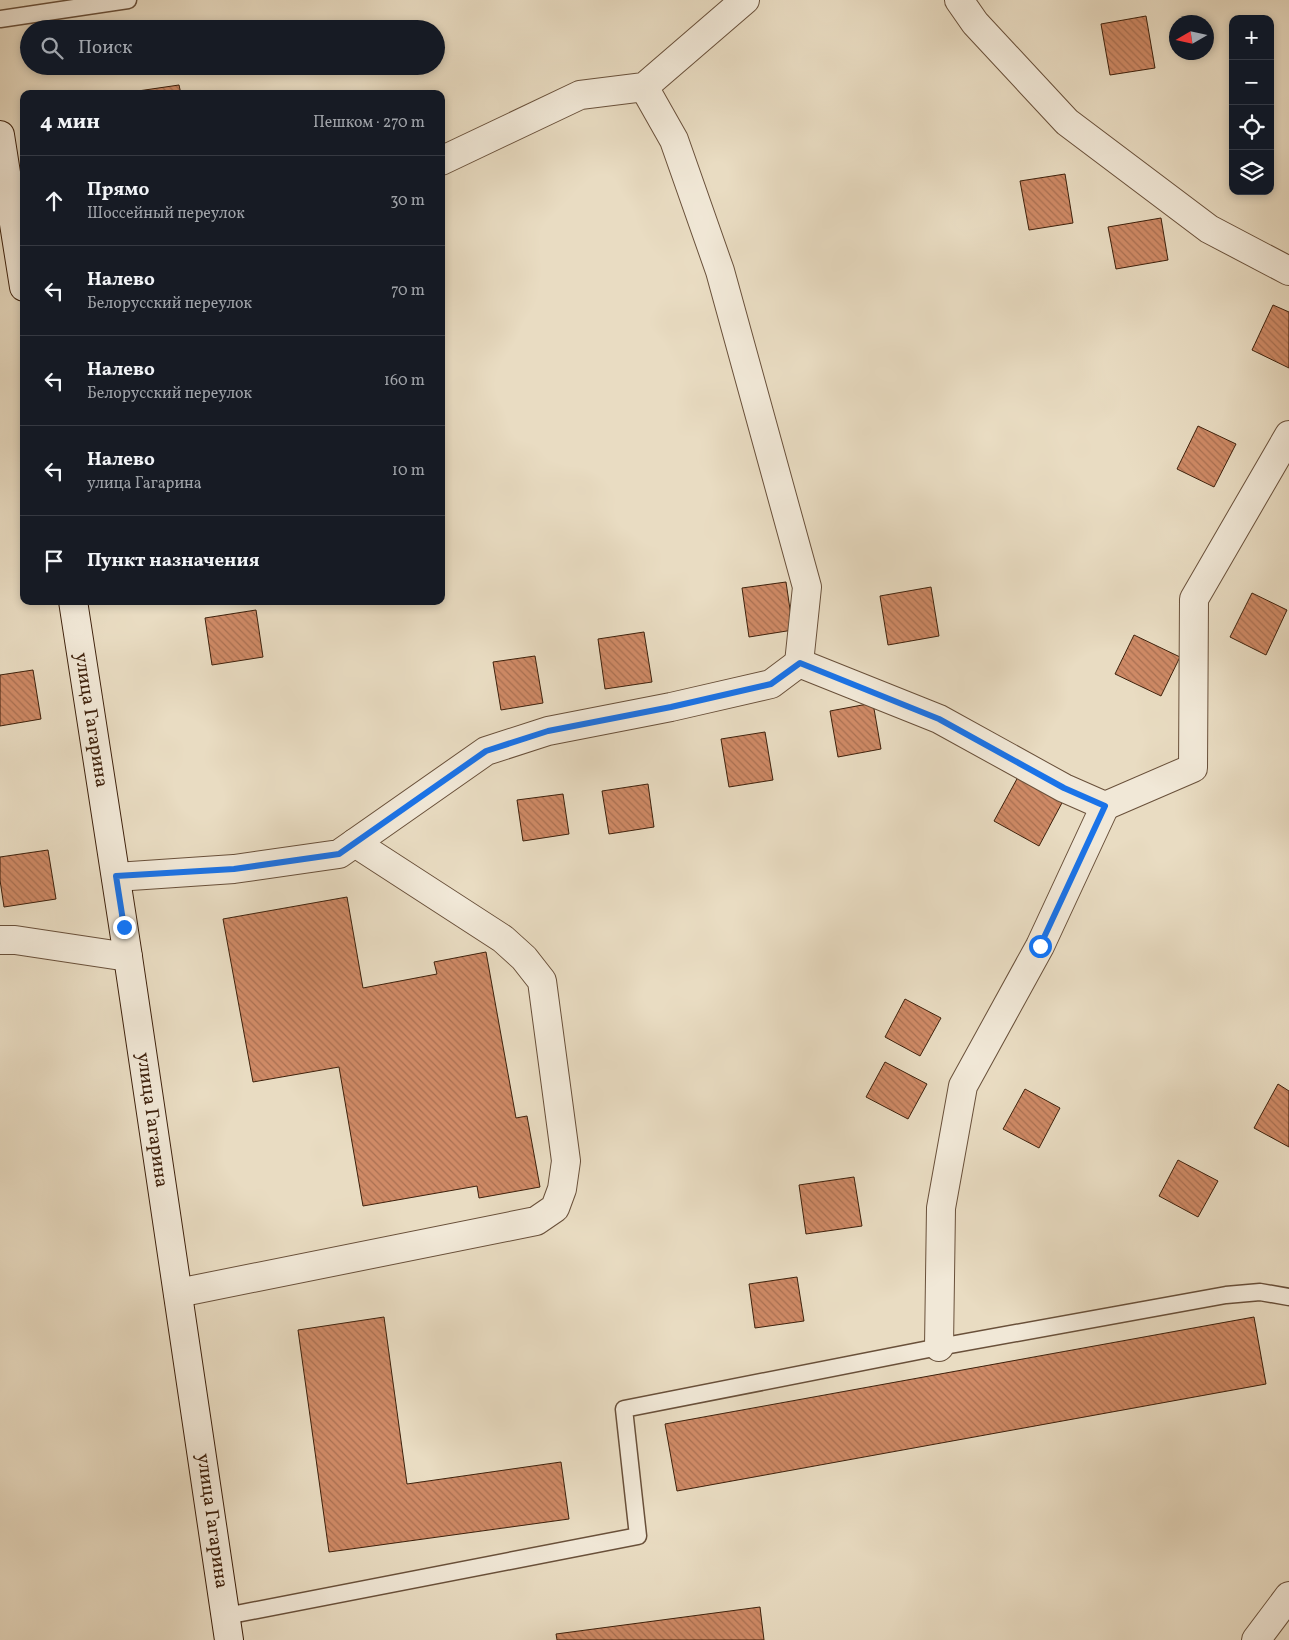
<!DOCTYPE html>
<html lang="ru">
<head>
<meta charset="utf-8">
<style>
  :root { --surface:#171b24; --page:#242831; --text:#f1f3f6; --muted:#9ea1a6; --line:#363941 }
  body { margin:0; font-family:Vollkorn,serif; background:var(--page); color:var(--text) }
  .controls { position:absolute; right:15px; top:15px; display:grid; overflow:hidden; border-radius:10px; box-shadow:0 2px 8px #0003 }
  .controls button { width:45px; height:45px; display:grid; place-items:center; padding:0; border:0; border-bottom:1px solid var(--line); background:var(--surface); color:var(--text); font:25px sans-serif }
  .compass { position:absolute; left:1169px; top:15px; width:45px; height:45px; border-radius:50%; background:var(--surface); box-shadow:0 2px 8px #0003; rotate:261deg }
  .stop { position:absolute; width:15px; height:15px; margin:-11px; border:4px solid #1a73e8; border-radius:50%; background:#fff }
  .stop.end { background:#1a73e8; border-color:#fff; box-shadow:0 1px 5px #0008 }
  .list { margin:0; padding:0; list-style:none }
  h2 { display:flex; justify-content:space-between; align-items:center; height:65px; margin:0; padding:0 20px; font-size:21px }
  h2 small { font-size:16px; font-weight:400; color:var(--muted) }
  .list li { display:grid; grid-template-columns:32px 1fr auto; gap:15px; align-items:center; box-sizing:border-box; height:90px; padding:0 20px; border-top:1px solid var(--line) }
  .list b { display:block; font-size:19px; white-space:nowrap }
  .list p { margin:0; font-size:16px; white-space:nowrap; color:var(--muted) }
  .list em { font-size:16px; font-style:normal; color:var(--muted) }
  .icon { flex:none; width:28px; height:28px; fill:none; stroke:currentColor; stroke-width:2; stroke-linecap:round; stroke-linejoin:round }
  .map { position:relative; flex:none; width:1289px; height:1640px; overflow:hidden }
  .search { position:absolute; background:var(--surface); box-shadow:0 2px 8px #0003; left:20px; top:20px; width:425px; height:55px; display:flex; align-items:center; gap:12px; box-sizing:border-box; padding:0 18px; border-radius:28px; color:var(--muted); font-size:19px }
  .panel { position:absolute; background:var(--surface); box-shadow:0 2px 8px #0003; left:20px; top:90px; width:425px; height:515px; border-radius:10px }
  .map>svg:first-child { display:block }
  .building { fill:url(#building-back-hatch); stroke:#3e210c }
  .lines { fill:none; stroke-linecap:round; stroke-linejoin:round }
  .lane-casing { stroke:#69503a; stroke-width:19 }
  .street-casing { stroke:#69503a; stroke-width:30 }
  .secondary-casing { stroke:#3e210c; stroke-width:30 }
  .lane { stroke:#f1e8d7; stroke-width:16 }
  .street { stroke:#f1e8d7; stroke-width:28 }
  .secondary { stroke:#f1e8d7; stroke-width:28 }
  .route { stroke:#1a73e8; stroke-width:6 }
  .labels { text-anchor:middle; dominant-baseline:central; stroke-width:4; stroke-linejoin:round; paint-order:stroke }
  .street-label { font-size:19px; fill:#3e210c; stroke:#f1e8d7 }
</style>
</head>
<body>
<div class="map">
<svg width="1289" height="1640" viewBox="0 0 1289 1640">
  <defs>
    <pattern id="building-back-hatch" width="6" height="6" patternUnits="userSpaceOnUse" patternTransform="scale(1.25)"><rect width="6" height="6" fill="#cf8a66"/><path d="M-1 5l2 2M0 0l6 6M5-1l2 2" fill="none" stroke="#a97052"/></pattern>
  </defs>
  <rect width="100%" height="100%" fill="#e9dcc2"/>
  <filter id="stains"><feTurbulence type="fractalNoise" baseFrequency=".004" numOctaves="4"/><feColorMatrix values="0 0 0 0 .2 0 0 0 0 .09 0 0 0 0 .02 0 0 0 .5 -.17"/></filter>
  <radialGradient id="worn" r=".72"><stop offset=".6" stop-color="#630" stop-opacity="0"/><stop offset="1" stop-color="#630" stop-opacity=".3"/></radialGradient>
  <!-- building -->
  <g class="building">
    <path d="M1146,16L1155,68L1110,75L1101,24Z"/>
    <path d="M179,85L181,94H131V92Z"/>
    <path d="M1065,174L1073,223L1029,230L1020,181Z"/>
    <path d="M1161,218L1168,260L1116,269L1108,227Z"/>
    <path d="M1273,305L1289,312V368L1252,350Z"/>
    <path d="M1198,426L1236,444L1214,487L1177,469Z"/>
    <path d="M786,582L793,630L749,637L742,588Z"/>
    <path d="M931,587L939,636L888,645L880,596Z"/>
    <path d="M1252,593L1287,610L1266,655L1230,637Z"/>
    <path d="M256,610L263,657L212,665L205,618Z"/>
    <path d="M644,632L652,682L605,689L598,639Z"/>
    <path d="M1134,635L1180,657L1161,696L1115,674Z"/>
    <path d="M535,656L543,703L501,710L493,662Z"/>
    <path d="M33,670L41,719L0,726V675Z"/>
    <path d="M873,703L881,749L838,757L830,711Z"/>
    <path d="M765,732L773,780L729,787L721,739Z"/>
    <path d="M1018,777L1063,801L1039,846L994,821Z"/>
    <path d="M648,784L654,827L609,834L602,791Z"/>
    <path d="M563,794L569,834L523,841L517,800Z"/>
    <path d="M48,850L56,899L4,907L0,880V857Z"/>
    <path d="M347,897L363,988L437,974L434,962L486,952L516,1118L527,1116L540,1187L479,1198L477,1186L363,1206L339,1067L253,1082L223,919Z"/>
    <path d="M905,999L941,1018L920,1056L885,1037Z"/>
    <path d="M885,1062L927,1084L908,1119L866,1097Z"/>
    <path d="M1278,1084L1289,1091V1147L1254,1128Z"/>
    <path d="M1025,1089L1060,1108L1039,1148L1003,1129Z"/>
    <path d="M1178,1160L1218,1181L1198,1217L1159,1196Z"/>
    <path d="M854,1177L862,1226L806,1234L799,1185Z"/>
    <path d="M797,1277L804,1321L755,1328L749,1284Z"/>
    <path d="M384,1317L407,1484L561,1462L569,1519L329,1552L298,1330Z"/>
    <path d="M1254,1317L1266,1384L677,1491L665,1424Z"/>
    <path d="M760,1607L764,1640H557L556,1634Z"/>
  </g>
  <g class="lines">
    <defs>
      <g id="lane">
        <path d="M0,19L128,0"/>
        <path d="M226,1616L638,1536L624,1409L939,1347L1226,1295L1260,1292L1289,1297"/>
      </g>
      <g id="street">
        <path d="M959,0L975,23L1067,122L1209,229L1289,271"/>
        <path d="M644,87L674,140L720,271L807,587L799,663"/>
        <path d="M441,161L580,95L644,87L745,0"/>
        <path d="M116,877L234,869L339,854L486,751L548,731L671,707L771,684L799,663L939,719L1064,788L1105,806L1193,768L1194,599L1289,435"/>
        <path d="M0,940H15L128,957"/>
        <path d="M178,1293L536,1221L555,1208L562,1189L566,1161L542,981L524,958L503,939L355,843"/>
        <path d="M939,1347L941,1208L963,1086L1040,946L1105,806"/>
        <path d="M1256,1640L1289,1596"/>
      </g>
      <g id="secondary">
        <path d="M0,135L24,287"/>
        <path d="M73,601L128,957L229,1640"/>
      </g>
    </defs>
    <!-- lane casing -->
    <use href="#lane" class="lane-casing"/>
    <!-- street casing -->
    <use href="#street" class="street-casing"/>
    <!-- secondary casing -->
    <use href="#secondary" class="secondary-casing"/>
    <!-- lane -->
    <use href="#lane" class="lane"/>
    <!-- street -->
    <use href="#street" class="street"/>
    <!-- secondary -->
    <use href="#secondary" class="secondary"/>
  </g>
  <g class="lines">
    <!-- route -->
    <path class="route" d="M124,927L116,876L234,869L339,854L486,751L548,731L671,707L771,684L800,663L939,719L1064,788L1105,806L1040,946"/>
  </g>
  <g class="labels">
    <!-- street labels -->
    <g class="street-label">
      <text transform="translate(91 720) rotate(81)">улица Гагарина</text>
      <text transform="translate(152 1120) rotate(82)">улица Гагарина</text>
      <text transform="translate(212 1521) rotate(82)">улица Гагарина</text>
    </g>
  </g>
  <rect width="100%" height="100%" filter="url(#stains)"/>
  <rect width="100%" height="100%" fill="url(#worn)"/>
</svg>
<div class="controls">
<button>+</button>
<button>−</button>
<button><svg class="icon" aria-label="locate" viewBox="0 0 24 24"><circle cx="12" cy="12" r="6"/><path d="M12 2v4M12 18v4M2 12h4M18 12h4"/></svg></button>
<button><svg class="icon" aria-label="layers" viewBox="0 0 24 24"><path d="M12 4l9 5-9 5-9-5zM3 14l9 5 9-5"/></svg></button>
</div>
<svg class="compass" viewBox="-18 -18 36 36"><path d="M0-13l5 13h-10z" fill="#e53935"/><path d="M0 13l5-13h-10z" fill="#9ea1a6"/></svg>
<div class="stop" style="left:1040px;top:946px"></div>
<div class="stop end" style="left:124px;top:927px"></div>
<div class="search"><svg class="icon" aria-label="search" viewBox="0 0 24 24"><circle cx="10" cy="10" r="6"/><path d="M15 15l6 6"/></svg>Поиск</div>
<section class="panel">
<h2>4 мин<small>Пешком · 270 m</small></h2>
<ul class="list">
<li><svg class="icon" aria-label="ahead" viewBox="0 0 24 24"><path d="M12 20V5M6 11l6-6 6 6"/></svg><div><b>Прямо</b><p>Шоссейный переулок</p></div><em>30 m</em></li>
<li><svg class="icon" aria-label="left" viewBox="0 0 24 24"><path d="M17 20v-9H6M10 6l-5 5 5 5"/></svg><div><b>Налево</b><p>Белорусский переулок</p></div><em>70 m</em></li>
<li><svg class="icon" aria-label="left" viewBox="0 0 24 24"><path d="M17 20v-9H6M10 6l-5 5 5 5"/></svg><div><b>Налево</b><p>Белорусский переулок</p></div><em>160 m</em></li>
<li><svg class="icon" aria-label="left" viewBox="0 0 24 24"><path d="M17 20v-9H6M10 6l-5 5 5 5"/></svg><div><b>Налево</b><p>улица Гагарина</p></div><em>10 m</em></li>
<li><svg class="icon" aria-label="arrive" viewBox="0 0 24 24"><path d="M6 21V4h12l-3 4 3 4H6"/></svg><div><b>Пункт назначения</b></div></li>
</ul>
</section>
</div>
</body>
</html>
